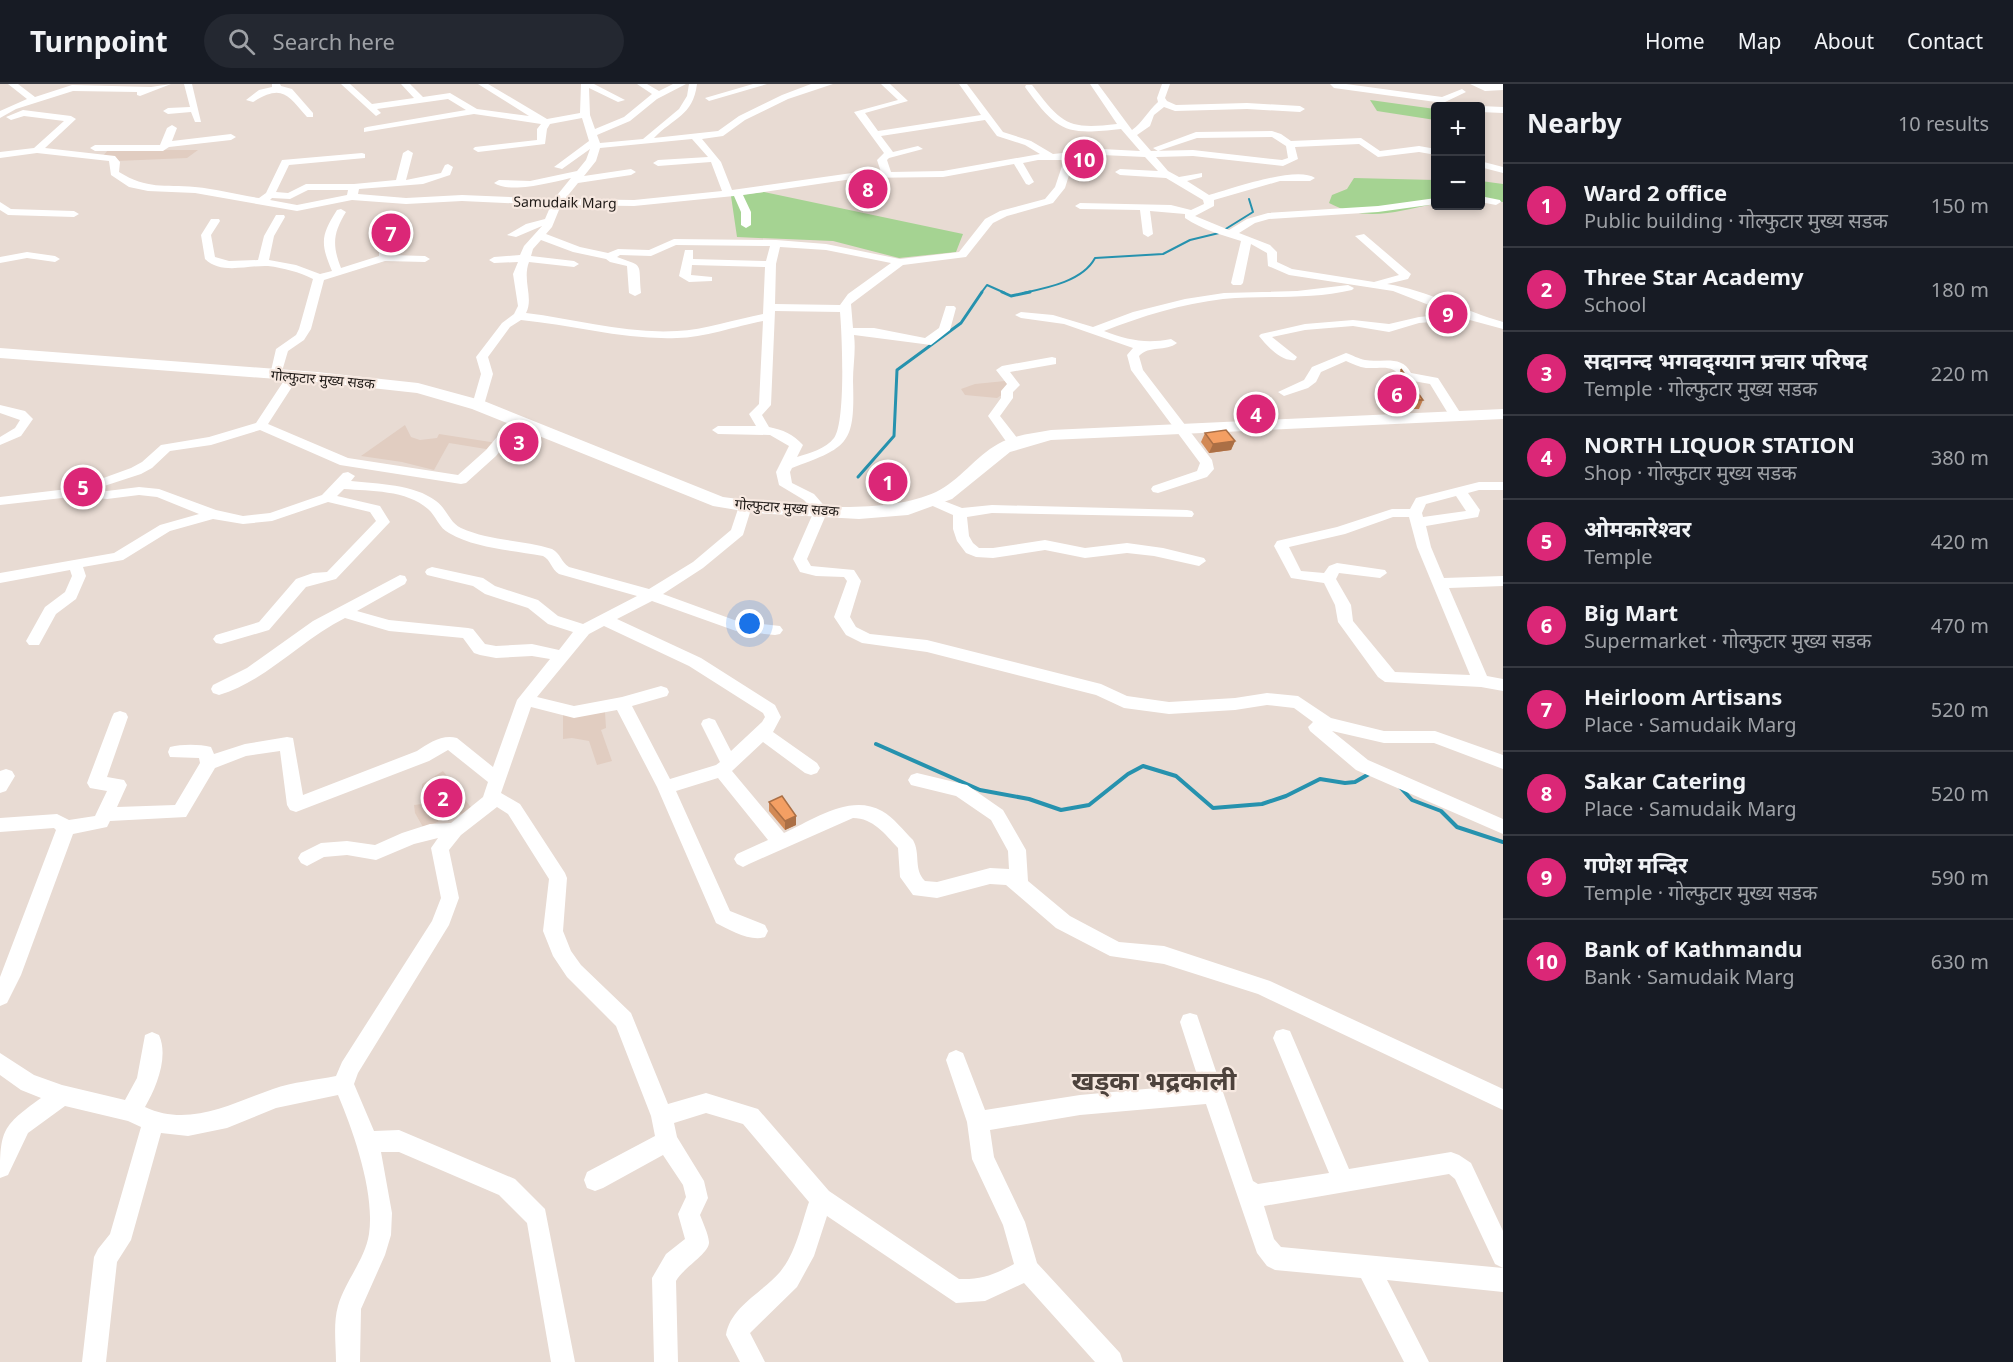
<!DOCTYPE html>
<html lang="en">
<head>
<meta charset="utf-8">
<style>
  :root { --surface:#171b24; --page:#242831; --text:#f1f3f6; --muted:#9ea1a6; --line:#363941; --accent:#db2777 }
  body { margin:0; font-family:"Noto Sans","Noto Sans Devanagari",sans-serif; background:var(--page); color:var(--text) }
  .controls { position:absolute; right:18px; top:18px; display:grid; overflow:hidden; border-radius:6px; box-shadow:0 3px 9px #0003 }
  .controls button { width:54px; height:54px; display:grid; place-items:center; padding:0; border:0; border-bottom:2px solid var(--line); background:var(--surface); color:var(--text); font:30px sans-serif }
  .you { position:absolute; left:750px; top:540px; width:21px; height:21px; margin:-15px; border:4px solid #fff; border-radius:50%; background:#1a73e8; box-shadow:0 0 0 9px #1a73e833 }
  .badge { display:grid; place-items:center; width:39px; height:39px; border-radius:50%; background:var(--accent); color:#fff; font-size:20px; font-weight:700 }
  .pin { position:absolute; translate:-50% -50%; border:3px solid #fff; box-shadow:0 2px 6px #0006 }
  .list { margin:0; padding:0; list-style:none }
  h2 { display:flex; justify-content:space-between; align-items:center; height:78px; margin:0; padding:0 24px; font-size:26px }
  h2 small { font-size:20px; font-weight:400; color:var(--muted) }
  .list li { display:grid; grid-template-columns:39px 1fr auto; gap:18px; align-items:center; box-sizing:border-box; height:84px; padding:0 24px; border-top:2px solid var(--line) }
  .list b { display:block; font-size:22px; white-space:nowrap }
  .list p { margin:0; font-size:20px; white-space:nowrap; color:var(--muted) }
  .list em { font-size:20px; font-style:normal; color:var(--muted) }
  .icon { flex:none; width:33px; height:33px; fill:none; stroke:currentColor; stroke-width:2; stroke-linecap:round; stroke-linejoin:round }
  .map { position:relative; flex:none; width:1503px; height:1278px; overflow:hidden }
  header { display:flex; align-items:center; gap:36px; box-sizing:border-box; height:84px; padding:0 30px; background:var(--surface); border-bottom:2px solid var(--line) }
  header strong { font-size:28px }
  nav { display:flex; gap:33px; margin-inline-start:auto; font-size:21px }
  .search { width:420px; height:54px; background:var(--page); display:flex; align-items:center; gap:15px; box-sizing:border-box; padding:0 21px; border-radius:33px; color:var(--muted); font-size:22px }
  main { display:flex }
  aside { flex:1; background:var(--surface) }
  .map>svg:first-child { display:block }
  .built { fill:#e1cdc1 }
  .green { fill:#a5d392 }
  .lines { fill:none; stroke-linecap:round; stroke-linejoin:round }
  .stream-far2 { stroke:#2692ae; stroke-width:2 }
  .stream-far1 { stroke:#2692ae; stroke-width:3 }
  .stream { stroke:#2692ae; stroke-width:4 }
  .street { fill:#fff; fill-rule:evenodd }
  .secondary { fill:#fff; fill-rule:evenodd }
  .wall { fill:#d28955 }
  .shaded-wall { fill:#ab6f45 }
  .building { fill:#f49f63; stroke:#ab6f45; stroke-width:1.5 }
  .labels { text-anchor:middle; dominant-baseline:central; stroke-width:4.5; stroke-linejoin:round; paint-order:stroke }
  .far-street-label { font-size:14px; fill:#1d1815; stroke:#f6e8e0 }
  .near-district-label { font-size:26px; font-weight:bold; fill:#4d423c; stroke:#f6e8e0 }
</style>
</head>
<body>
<header>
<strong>Turnpoint</strong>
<div class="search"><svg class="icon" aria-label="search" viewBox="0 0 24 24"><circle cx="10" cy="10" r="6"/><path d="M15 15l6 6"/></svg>Search here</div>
<nav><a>Home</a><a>Map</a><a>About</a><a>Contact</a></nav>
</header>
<main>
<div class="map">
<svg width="1503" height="1278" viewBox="0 0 1503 1278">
  <rect width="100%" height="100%" fill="#e8dbd3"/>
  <!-- built -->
  <g class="built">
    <path d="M109,65L176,66H198L187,74L117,77L102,73Z"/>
    <path d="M1005,297L1012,304L997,314L965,311L961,305L975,300Z"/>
    <path d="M405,341L411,353L420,356L437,354L439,350L497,359L492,366L449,359L434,386L402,378L361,372Z"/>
    <path d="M605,628L606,644L601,646L612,677L597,681L589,657L572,654L563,655V631Z"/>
    <path d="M443,687L473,726L423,743L415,729L414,721L422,720V700Z"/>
  </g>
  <!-- green -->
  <g class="green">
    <path d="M1370,16L1435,25V36L1377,27Z"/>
    <path d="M1354,94L1435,96V120C1396,127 1367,139 1329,119L1332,111L1347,105Z"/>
    <path d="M1481,97L1503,100V118L1481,115Z"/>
    <path d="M764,108L963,150L956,168L899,174L833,157L737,153L731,112Z"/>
  </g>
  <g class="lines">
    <!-- stream-far2 -->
    <g class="stream-far2">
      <path d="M1224,146L1253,128L1249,115"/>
      <path d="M981,209L987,201L1005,209"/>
      <path d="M1023,209C1047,204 1083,197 1095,174L1163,170L1190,156L1219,149"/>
    </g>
    <!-- stream-far1 -->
    <g class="stream-far1">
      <path d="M1002,208L1011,212L1030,208"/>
      <path d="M858,393L894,352L897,286L961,239L982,208"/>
    </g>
    <!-- stream -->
    <g class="stream">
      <path d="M876,660L980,706L1029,715L1061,726L1089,721L1128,690L1143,682L1176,692L1213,724L1262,720L1286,712L1320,695L1345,699L1355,698L1369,690"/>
      <path d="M1400,703L1412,716L1441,727L1457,743L1503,758"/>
    </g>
    <!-- street -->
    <g class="street">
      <path d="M8,0H18L35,13L72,1L151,3L171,0L140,12L137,11V8L73,7L16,25L0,34V27L27,15Z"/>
      <path d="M184,0H192L201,38H195L191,28L168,30L163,27L168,24L190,23Z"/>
      <path d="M272,0H280L281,2L292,5L313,29V33H307C287,10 282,0 253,18L246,16L259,6L272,3Z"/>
      <path d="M341,0H350L372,20L414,14L401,0H410L423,13L450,9L477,25L529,32L478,0H488L547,35L580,29L581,0H594L625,16L618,18L589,4L590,31L595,45L624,33L652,10L637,0H647L659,7L673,0H686L657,15L630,37L597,51L600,59L643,55L679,25L687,12L689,0H697C693,32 673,34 654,54L718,47L739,32L782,11L811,0H833L788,15L745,36L723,52L702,55L721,78L732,106L859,88H881L877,76L884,69L854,28L898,16L881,0H890L908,17L865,29L878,47L981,31L959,0H967L1003,48L1031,57L1053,70L1102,65L1140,67L1121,45C1066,51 1058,49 1025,3L1026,1H1032C1062,40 1068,46 1117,40L1090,0H1098L1132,46C1143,38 1147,28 1158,18L1157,14L1162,0H1170L1165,14L1167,17L1176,21L1247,19L1300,22L1305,25L1300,28L1247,25L1175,27L1164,23L1154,31L1150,42L1137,51L1151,67L1193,66L1282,76L1288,74L1286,62L1272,53L1197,54L1158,67L1153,64L1196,48L1272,47L1281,50L1291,57L1361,54L1380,67L1419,62L1436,65V71L1419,68L1378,73L1359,60L1295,63L1298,75L1283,82L1193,72L1156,73L1168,87L1179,93L1202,89V93L1187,97L1209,111C1231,105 1297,81 1315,94L1310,97H1280L1214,116V122L1195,132L1229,146L1247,135L1268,129L1378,122L1436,114V120L1378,128L1269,135L1255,139L1239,149L1270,161L1277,168V178L1292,185L1374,198L1399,191L1355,152L1364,150L1411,190L1408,195L1387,200C1427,206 1464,227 1503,238V245L1466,235L1419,239L1389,248L1353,242L1305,246L1272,253L1297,273L1295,276C1281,278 1267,262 1259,252L1261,250L1305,240L1353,236L1389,240L1419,233L1452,230L1393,207L1289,191L1268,182L1267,169L1251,160L1243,199L1241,201H1233L1231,199L1241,157C1222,151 1203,146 1185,134V130L1150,127L1153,150L1148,153L1143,150L1140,126L1080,125L1075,122L1080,119L1171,121L1191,126L1204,120L1203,116L1166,94L1120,91L1115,88L1120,85L1158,87L1145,73L1102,71L1074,75L1065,104L1053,119L1007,132L993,139L966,173L903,181L851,220L853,244H874L925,254L939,244L946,222H954L956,224L950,246L931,261L854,251C856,267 853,281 853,297C855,360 849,363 792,384L790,388L792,399L814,410L828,426L807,475L811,482L854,486L861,497L850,533L856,543L870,550L927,556L1101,600L1127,612L1169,618L1235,614L1267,609L1298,612L1331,634L1384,647H1435L1503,671V685L1434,659H1384L1332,647L1368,676L1503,735V750L1356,686L1310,647L1308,643L1313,638L1294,624L1267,621L1235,626L1169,630L1124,624L1096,611L927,568L862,559L846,551L834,533L847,497L844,493L816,492L800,488L793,475L814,427L804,416L779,401L776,388L789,362L770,351L718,350L712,346L718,342H756L749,330L759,320L763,237C736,242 703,254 677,254C624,256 573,241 521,236L510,243L488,273L493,290L484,321L478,325L474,324L472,321L481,290L476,273L502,239L514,230L518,222L513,190L518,178L494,179L489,176L494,173L520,171L524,162L542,142L516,153L507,151L526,140L545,135L551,121L462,117L406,120L352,116L297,127L195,109L148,107L129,103L111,91L109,77L37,69L0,74V68L34,64L64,37L24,32L11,36L6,33L23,26L71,32L76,35L45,64L115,72L120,78L119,88C148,106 163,100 195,103C216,105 238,111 259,114L266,109L282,76L362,69L365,70V74L289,81L276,108L288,109L306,100H354L396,96L403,69L408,66L413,69L406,96L441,89L445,81L448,80L453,83L450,91L423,100L359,105L358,110L406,114L462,111L554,115L571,94C553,98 510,110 494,99L499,96L530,97L577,87L586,76L590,65L562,85L554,83L589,57L582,34L550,40L547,45L545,60L478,68L473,65L475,63L537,56V45L541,40L474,30L364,48V44L367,43L466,26L448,15L377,25L381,29L376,32ZM985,36L997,52L1025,61L1040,70L943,87L891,88L887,76L889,74L923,65L918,62L893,68L881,52ZM692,55L708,73L658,76L653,79L658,82L711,78L722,107L634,116L565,115L578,99L631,91L636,88L631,85L584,92L596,77L600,64ZM1038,76H1064L1055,103L1045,115L1000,127L985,135L959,168L900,175L826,160L776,156L674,155L649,166L618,165L608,169L580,163L546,150L552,143L561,121L634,122L734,112L741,128V141L746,144L751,141V128L743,111L859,94L943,93L1014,80L1026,100L1029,101L1034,98L1023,79ZM308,106H348L347,111L297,121L270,116L272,114L290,115ZM541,156L573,168L606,175L610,178L627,182L629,209L635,212L641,209C638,178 645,183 617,173L620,171L651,172L676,161L770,162L766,177L693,175V166H685L679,192L689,198L712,197V193L691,191L692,181L765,183L763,230C736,235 704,246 677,247C626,250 576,235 526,229C534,214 522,196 529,178L574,183L579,180L574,177L531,172L533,165ZM780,163L826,166L891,179L848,210L840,221L775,220L776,180ZM775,227L840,228C842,250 846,338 834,354C826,365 809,369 797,373L803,361C793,350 783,346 769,343L762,331L771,321Z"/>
      <path d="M753,0H767L709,17L705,14Z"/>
      <path d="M1330,0H1346L1442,13L1462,5L1466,8L1443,19L1334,4Z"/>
      <path d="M1470,0H1503V6L1485,7Z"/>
      <path d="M1480,22L1503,23V29L1480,28Z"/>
      <path d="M172,41L177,44L172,57L231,50L236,53L231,56L169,63L163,67H95L90,64L95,61H160L167,44Z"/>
      <path d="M1480,77L1503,83V89L1480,83Z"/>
      <path d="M1480,112L1500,116L1501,118L1496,121L1480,118Z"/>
      <path d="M0,118L11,125L74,127L79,130L74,133L8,131L0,126Z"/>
      <path d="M341,125L346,128C333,149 332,161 341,184L379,172V150L398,133L403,136L389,151V171L425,172L430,175L425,178L385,177L324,196L311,245L304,256L288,267L280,294H272L270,291L276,265L296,251L299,245L313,195C299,188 284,184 268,182C248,181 221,191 205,175L201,151L211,135H219L220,137L211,151L215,173L229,177L258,176L264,152L276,131H284L285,133L274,152L269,176L296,181L320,190L332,187C320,159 321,151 337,126Z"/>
      <path d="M27,168L55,172L60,175L55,178L27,174L0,179V173Z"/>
      <path d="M1348,201L1354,204L1352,206C1310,216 1266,211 1223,215C1182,220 1142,232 1104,247C1127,256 1146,260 1171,255L1177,259C1166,268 1149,261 1139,272L1143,286L1212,376L1214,385L1207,393L1158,409L1153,408L1151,405L1153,402L1197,387L1200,379L1131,286L1127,271L1133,264L1064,240L1021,234L1015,231L1021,228L1053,231L1093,243L1133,228L1185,215L1224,209L1297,207Z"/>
      <path d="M1346,269C1352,271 1359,275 1365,276C1381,279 1402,270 1411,289L1438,294L1463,333L1462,336H1452L1430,300L1402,295C1393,279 1382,285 1366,284C1359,283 1353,280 1346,277L1321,288L1316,298L1308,304L1284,312L1278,308L1304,296L1312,283Z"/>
      <path d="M1052,273L1056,274V280L1010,288L1020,301L1013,308V314L1000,332L1022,360L1015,364L1010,363L988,332L1001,314V307L1007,300L996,286L1002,282Z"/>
      <path d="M293,288L299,292L268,340L348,374L458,391L486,366L513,334H523L524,337L496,372L466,399L461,400L340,381L260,346L211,361L170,367L152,384L141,390L95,405L107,407L139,403L159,405L216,426L243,432L270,429L322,411L343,389L348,388L355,392L351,397C378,400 414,400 436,417C447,425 449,438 461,444C490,457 522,456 552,465C561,470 561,478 569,483L649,505L693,478L731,446L740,419H750L752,422L743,451L703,484L663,510L737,537L780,542L783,546L780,550L775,551L736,547L652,517L617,535L701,574L775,621L781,633L773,648L817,679L820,684L817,689L811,691L805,689L763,658L732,687L784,749C813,736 850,709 882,727C894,734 903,746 913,756C921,770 913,785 925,797L937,798L990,784L1009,785L1008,767L991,736L956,712L911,701L908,696L911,691L917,689L967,701L1003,726L1026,766L1028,797L1070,832L1119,858L1164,862L1270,897L1503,1005V1026L1258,910L1164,880L1110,872L1056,844L1006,801L990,800L937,814L913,811L900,793L898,764C885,750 873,734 853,734L749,780L743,783L737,780L734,775L737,770L768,756L718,694L676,707L730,827L765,841L768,847L765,853C751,858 729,846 716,839L657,703L617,626L574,634L531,623L501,709L520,720L565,789L567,794L563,847L571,867L581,881L631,929L668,1020L706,1009L758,1025L829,1107L959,1195C981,1196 996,1190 1014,1180L1003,1141L972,1075L967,1038L946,976L949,969L956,966L963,969L985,1026L1080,1011L1200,1000L1180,938L1183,931L1190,929L1197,931L1253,1097L1258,1100L1329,1089L1273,954L1276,947L1283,945L1290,947L1349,1085L1451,1068L1459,1071L1471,1079L1503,1147V1184L1495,1180L1455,1095L1449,1090L1264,1122L1274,1155L1281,1163L1503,1184V1208L1387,1196L1429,1278H1404L1361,1194L1275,1186L1267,1182L1257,1169L1206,1020L1080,1031L990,1046L994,1073L1025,1138L1037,1179L1120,1269L1123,1278H1095L1024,1199L985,1217L956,1219L827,1132L814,1172L797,1203L750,1249L765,1278H740L726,1251C730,1223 763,1208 780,1188C796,1169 801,1141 809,1118L743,1040L706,1029L674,1039L677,1053L704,1097L708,1114L700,1131C703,1139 708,1149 709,1158C710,1169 683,1184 676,1197L678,1278H654L652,1194L666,1170L685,1155L678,1130L686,1113L683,1101L663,1071L603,1104L595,1107L587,1104L584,1096L587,1088L655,1052L651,1032L616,942L567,893L553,872L543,847L549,795L508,730L497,723L461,751L449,766L459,814L449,841L358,989L354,1000L374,1047L399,1046L515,1095L545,1125L575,1278H551L527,1139L499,1111L399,1068H381L392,1129L391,1151L385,1171L361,1225L360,1278H336C336,1261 333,1239 338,1222C345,1197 365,1176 369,1150C375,1109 354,1049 338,1011L276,1024L227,1044L188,1052L161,1049L131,1156L117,1178L106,1278H82L94,1173L98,1165L110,1150L141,1043L128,1037L65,1022L28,1049L8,1091L0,1094C0,1046 2,1042 41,1014L21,1006L0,991V969L34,991L62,1001L125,1016L137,994L145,951L152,948L159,951C169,973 156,1004 145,1023C189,1044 232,1019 273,1005C293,998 316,996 336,992L342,978L432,837L441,814L431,764L438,754L414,760L376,776L347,771L324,773L307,782L301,779L298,774L301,769L321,759L347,757L375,761L402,749L430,740L451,739L483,713L488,698L448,666L429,677L296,728L290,726L287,721L280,667L246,672L215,684L186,733L110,737L107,743L73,750L21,891L7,919L0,922V893L56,746L54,744L0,748V734L57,730L69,736L95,732L107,707L90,704L87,699L112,633L114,629L120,627L126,629L128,633L107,693L124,696L127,701L117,723L175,721L200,679L199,674L170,673L168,668L170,663C182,660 199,660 211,663L214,670L245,660L287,653L293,654L303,711L417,667C429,659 442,650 457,654L493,683L517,616L550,575L532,572L496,574L480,571L474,569L463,554L389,547L345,534C301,556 266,597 219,611L213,609L211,605L213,601L247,584L313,537L400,491L405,492L407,496L405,500L357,527L389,536L468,544L473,545L485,560L496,562L532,560L559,566L573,548L548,540L528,524L485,510L473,502L427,491L425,488L427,485L432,483L483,494L495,502L538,516L558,532L583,540L637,512L559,490C551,485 551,476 543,472C512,466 477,465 449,449C439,444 436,432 428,425C407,406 370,407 344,405L337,412L380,422L390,438L336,495L306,503L269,546L221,560L216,559L213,555L216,551L259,538L296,495L313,489L327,488L376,437L370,428L328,418L272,437L243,440L213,435L170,447L123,476L83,483L86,492L76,515L56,530L39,561H29L26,557L45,523L65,508L72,492L70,486L0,499V489L114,469L160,441L199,430L157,413L139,411L107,415L80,412L0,421V413L76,404L131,384L142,378L161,361L209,353L256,339L289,289ZM604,542L689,582L763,629L765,633L762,638L731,667L715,636L709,634L703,636L701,640L720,678L716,681L670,695L632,622L667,612L669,608L667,604L661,602L622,613L574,622L537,613L589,550Z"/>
      <path d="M0,321L25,327L33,335L21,352L0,361V353L15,344L20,336L0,329Z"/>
      <path d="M1479,398H1503V406H1479L1468,409L1480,426L1478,433L1426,442L1431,463L1444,494L1503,492V502L1449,504L1487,592L1503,595V607L1481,603L1385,598L1378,593L1338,538L1335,521L1324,499L1291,494L1274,462L1277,457L1337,443L1392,425H1410L1416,414ZM1456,412L1466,427L1423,433L1422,429L1426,420ZM1393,433H1409L1417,463L1470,591L1395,588L1353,537L1351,521L1336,495L1339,489L1380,494L1387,489L1385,486L1337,479L1329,482L1324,489L1301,487L1289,463L1345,450Z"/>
      <path d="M931,412L962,424L992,421L1187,426L1192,427L1194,430L1192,433L992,429L967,433L969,452L973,459L979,464H993L1045,456L1085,464L1127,459L1163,464L1204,474L1206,477L1199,482L1154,472L1127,469L1085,474L1045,466L993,474L976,473L966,469L957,457L953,445V431L926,419L924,416L926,413Z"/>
      <path d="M6,685L12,687L15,692L6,707L0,709V687Z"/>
    </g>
    <!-- secondary -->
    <path class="secondary" d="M0,264L317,288L418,299L484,317L723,413C782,421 882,433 936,408C959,397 976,372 998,360C1014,351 1034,349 1051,346L1503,325V335L1051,356L1010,368L952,415L908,431L859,435L755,429L713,422L472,325L417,309L317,298L0,274Z"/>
  </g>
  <!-- wall -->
  <g class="wall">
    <path d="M1401,285L1423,316L1419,325H1404L1401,315H1390L1382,305L1387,296H1397Z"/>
    <path d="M1205,349L1235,357L1231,366L1209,369L1201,358Z"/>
    <path d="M769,718L796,732V741L785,746L769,727Z"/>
  </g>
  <!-- shaded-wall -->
  <g class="shaded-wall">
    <path d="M1235,357L1231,366L1209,369L1213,360Z"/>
    <path d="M796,732V741L785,746V737Z"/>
  </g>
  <!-- building -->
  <g class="building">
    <path d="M1401,285L1423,316H1408L1406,306H1395L1387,296L1403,295Z"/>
    <path d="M1226,346L1235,357L1213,360L1205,349Z"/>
    <path d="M782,712L796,732L785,737L769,718Z"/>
  </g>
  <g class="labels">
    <!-- far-street labels -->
    <g class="far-street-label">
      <text transform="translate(565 118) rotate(1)">Samudaik Marg</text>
      <text transform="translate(323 295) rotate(5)">गोल्फुटार मुख्य सडक</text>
      <text transform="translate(787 423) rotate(4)">गोल्फुटार मुख्य सडक</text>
    </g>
    <!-- near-district labels -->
    <g class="near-district-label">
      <text x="1154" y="996">खड्का भद्रकाली</text>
    </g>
  </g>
</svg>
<div class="controls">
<button>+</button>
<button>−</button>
</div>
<div class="you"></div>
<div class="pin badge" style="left:888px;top:398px">1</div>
<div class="pin badge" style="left:443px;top:714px">2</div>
<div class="pin badge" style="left:519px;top:358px">3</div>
<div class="pin badge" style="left:1256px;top:330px">4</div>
<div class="pin badge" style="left:83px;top:403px">5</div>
<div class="pin badge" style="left:1397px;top:310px">6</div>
<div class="pin badge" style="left:391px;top:149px">7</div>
<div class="pin badge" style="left:868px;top:105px">8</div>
<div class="pin badge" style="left:1448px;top:230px">9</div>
<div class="pin badge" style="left:1084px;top:75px">10</div>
</div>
<aside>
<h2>Nearby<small>10 results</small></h2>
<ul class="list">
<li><span class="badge">1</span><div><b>Ward 2 office</b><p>Public building · गोल्फुटार मुख्य सडक</p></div><em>150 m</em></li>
<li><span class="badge">2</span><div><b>Three Star Academy</b><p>School</p></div><em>180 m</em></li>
<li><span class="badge">3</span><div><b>सदानन्द भगवद्ग्यान प्रचार परिषद</b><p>Temple · गोल्फुटार मुख्य सडक</p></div><em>220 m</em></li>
<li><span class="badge">4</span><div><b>NORTH LIQUOR STATION</b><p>Shop · गोल्फुटार मुख्य सडक</p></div><em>380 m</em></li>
<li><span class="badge">5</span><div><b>ओमकारेश्वर</b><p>Temple</p></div><em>420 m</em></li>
<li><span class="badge">6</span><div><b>Big Mart</b><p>Supermarket · गोल्फुटार मुख्य सडक</p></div><em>470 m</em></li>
<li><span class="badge">7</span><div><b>Heirloom Artisans</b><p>Place · Samudaik Marg</p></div><em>520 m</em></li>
<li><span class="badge">8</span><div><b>Sakar Catering</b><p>Place · Samudaik Marg</p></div><em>520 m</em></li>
<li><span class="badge">9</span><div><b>गणेश मन्दिर</b><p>Temple · गोल्फुटार मुख्य सडक</p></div><em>590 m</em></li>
<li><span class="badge">10</span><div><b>Bank of Kathmandu</b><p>Bank · Samudaik Marg</p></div><em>630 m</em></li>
</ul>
</aside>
</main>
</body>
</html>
